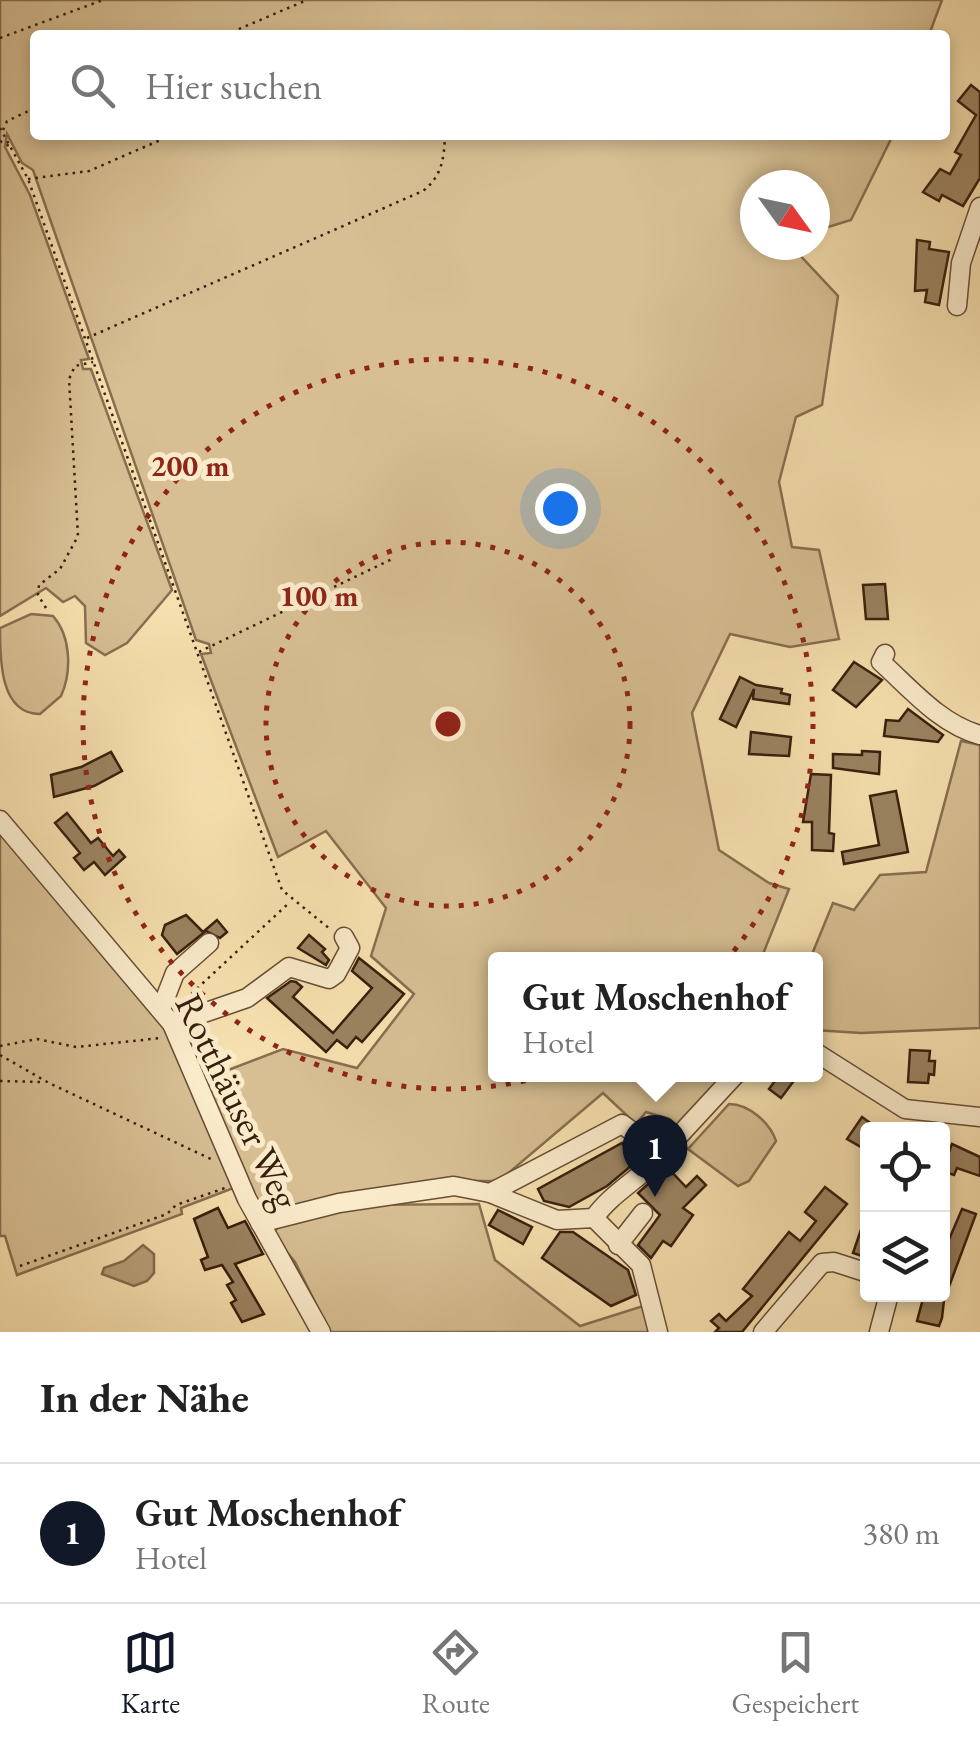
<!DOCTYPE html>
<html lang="de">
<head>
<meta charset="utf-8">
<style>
  :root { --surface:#fff; --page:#f6f6f6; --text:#222; --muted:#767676; --line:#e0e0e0; --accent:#111827 }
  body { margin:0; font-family:"EB Garamond",serif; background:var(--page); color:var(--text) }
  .controls { position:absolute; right:30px; bottom:30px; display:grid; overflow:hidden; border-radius:10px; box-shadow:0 5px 15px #0003 }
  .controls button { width:90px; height:90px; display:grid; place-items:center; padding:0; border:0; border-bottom:2px solid var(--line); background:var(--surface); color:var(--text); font:50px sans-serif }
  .compass { position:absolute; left:740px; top:170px; width:90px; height:90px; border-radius:50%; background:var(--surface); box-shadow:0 5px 15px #0003; rotate:123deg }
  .you { position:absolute; left:560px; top:508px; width:35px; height:35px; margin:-25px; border:8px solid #fff; border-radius:50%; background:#1a73e8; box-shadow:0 0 0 15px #1a73e833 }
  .badge { display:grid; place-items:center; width:65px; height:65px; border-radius:50%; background:var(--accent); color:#fff; font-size:32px; font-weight:700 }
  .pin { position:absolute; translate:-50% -82px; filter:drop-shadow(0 2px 5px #0008) }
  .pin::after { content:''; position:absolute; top:52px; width:35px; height:30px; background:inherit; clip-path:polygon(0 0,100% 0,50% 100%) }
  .popup { position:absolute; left:488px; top:952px; width:335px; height:130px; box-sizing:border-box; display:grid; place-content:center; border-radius:10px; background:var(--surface); filter:drop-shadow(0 2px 8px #0005); font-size:32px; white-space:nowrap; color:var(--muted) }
  .popup b { font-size:38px; color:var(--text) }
  .popup::after { content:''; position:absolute; left:50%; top:100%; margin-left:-20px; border:20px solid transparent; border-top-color:var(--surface) }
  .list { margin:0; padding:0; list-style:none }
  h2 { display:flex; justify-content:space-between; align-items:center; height:130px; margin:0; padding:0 40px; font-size:42px }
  h2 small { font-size:32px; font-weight:400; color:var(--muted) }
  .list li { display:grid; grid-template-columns:65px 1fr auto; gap:30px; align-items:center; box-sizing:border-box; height:140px; padding:0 40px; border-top:2px solid var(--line) }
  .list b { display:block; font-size:38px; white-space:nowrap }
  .list p { margin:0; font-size:32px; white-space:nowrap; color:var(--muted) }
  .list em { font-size:32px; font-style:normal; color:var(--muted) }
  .icon { flex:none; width:55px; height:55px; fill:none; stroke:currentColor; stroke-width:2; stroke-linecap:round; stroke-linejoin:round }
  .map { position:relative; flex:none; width:980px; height:1332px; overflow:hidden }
  .search { position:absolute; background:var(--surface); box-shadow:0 5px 15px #0003; left:30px; right:30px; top:30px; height:110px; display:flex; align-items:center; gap:25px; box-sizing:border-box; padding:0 35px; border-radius:10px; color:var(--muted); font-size:38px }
  .sheet { height:270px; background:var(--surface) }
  nav { display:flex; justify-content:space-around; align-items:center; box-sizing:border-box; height:140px; border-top:2px solid var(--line); background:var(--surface); font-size:28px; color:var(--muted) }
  nav a { display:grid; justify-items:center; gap:5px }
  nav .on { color:var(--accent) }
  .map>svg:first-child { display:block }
  .green { fill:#d7bf93; stroke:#886e50; stroke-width:2.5 }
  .water { fill:#b69e78; stroke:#846b4d; stroke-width:2.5 }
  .building { fill:#9b8361; stroke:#381e0c; stroke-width:2.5 }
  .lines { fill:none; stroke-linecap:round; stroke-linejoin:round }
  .minor-casing { stroke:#684e35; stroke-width:21 }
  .path { stroke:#381e0c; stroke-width:2.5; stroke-dasharray:2.5 5; stroke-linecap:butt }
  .minor { stroke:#faebcb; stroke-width:18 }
  .ring { fill:none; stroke:#8f2418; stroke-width:5; stroke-dasharray:5 10 }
  .labels { text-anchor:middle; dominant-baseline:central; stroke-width:10; stroke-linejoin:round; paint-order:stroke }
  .street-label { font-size:38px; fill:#381e0c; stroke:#faebcb }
  .centre { fill:#8f2418; stroke:#faebcb; stroke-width:5 }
  .ring-label { font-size:30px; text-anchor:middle; font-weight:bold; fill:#8f2418; stroke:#faebcb; stroke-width:10; stroke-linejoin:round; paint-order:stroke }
</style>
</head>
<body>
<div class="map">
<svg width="980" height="1332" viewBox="0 0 980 1332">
  <rect width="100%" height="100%" fill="#f7e0af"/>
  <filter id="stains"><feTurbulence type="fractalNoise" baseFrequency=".002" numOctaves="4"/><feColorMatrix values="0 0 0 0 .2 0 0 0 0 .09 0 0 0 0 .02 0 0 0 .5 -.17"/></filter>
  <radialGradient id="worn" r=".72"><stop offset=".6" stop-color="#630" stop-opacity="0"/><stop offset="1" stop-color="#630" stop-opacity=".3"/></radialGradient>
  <!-- green -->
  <g class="green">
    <path d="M0,0H942L929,35H35V135H893L851,220L815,231V185H755V245H798L796,251L838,296L822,405L796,417L779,482L792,547L819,550L839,639L790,647L730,634L692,713L719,850L769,883L789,889L761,959L495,960V1074L730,1075L680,1131L670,1119L646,1112L636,1124L603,1093L499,1181H464L267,1216L260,1208L202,1080L283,1049L357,1068L414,994L371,956L386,908L326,831L278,857L201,654L211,653L209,644L196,640L33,170L22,163L7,134L5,147L30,195L89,359L81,360L83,369H91L172,590L127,643L105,655L86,643L85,606L75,596L63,602L46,588L0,616Z"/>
    <path d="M31,614L53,616C71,636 72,672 61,696L40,714C0,714 0,660 0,628Z"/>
    <path d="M961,741L980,745V1028L861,1033L815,1030V960L810,959L833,903L854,910L880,875L926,872Z"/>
    <path d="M0,830L167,1028L236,1187L181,1208L182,1214L17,1275L5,1236H0Z"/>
    <path d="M729,1104C749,1104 770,1123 776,1141L749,1181L738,1186L688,1149Z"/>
    <path d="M479,1204L495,1260L580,1326L643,1306L650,1332H330L295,1262L272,1234L280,1225L351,1205Z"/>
  </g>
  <!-- water -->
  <path class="water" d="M143,1245L154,1254V1273L147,1281L134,1286L102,1274L104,1268L124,1261Z"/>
  <!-- building -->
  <g class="building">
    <path d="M971,85L980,92V178L963,206L942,195L939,201L923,192L940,169L950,174L961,155L955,152L976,115L958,101Z"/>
    <path d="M917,240L930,242L929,249L949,252L939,305L925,302L927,290L915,291Z"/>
    <path d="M885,584L888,619H866L863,585Z"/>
    <path d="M854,662L882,680L856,707L833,690Z"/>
    <path d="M740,677L756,685L782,689L781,693L790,695L789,704L753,699L754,689L736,727L720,719Z"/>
    <path d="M908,709L943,735L938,742L884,736L886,720L899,721Z"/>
    <path d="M751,732L791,737L789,756L749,754Z"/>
    <path d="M862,751L880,752L879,774L833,768V754L862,755Z"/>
    <path d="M111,752L122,771L94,786L54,797L51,775L81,767Z"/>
    <path d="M811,774L831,775L829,833L834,834L833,851L812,850V822H803Z"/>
    <path d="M896,791L908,852L844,864L842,852L879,845L870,796Z"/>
    <path d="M67,813L91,843L98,838L113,856L119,850L125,857L105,875L94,862L84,870L74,858L80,853L55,823Z"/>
    <path d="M186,915L203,932L217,920L227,932L220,938L206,931L177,954L162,935L165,925Z"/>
    <path d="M309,935L325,949L322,952L329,960L326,965L298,948Z"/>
    <path d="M359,958L404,994L362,1042L356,1037L347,1048L337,1040L326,1052L267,998L291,981L296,982L302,987L293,997L333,1033L372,988L352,971Z"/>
    <path d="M910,1050L930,1051L929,1061H935L934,1075L929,1074L928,1083L908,1082Z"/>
    <path d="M780,1074H799L781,1098L769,1089Z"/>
    <path d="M862,1117L880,1130H868V1151L847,1139Z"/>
    <path d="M622,1143L627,1151L633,1148L643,1156L607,1186L569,1207L544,1201L538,1189Z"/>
    <path d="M952,1144L980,1157V1176L957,1168L954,1175L942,1171V1149L949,1152Z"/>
    <path d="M667,1167L686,1187L697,1176L706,1185L683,1208L693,1215L671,1246L663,1241L651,1258L638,1245L660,1215L638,1193Z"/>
    <path d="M825,1187L847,1204L742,1332H715L719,1328L711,1321L719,1314L726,1321L752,1296L743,1289L789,1232L800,1241L816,1221L805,1212Z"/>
    <path d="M218,1208L228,1228L245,1221L263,1254L235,1264L264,1314L242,1322L231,1303L236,1300L227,1285L233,1282L222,1265L205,1270L201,1260L208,1257L194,1219Z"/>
    <path d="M962,1209L976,1214L944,1300L942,1318L939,1326L917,1321L924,1295L942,1299V1256Z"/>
    <path d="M498,1210L532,1227L523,1244L489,1225Z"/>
    <path d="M866,1215H868V1258L853,1253Z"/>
    <path d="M560,1232H573L628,1270L636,1295L611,1306L542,1258Z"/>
  </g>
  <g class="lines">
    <defs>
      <g id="minor">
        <path d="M957,306L961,263L980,207"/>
        <path d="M885,654L881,662C911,689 940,724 980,735"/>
        <path d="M0,820L172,1024L247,1199L321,1332"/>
        <path d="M161,1009L175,973L209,943"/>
        <path d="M172,1024L247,998L289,967L329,979L336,974L350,948L344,937"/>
        <path d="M815,1052L905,1109L980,1117"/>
        <path d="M490,1193L557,1220L594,1218L641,1265L658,1332"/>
        <path d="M594,1218C612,1192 642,1178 662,1154"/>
        <path d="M260,1223L339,1203L454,1186L490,1193L622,1124L662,1154L736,1074"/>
        <path d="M618,1245L643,1213"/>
        <path d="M763,1332L822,1263L834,1262L868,1273"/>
        <path d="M879,1332L889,1294"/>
      </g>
    </defs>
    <!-- minor casing -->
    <use href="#minor" class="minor-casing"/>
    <!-- path -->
    <g class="path">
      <path d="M225,35L307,0"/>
      <path d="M0,38L103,0"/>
      <path d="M0,128L28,179L282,890L330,929"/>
      <path d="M3,130L7,121L35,108"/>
      <path d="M0,141L9,146"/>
      <path d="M28,179L89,171L172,135"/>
      <path d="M87,338L423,191C442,176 444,159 445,135"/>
      <path d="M46,608L38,595L39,585L60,569L78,536L69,379L75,366L93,362"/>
      <path d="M199,652L392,559"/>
      <path d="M190,1000L189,996L290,902"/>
      <path d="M0,1046L37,1039L76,1047L161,1038"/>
      <path d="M0,1055L49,1083L213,1160"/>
      <path d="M0,1081L42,1082"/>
      <path d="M20,1266L167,1214L176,1205L225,1188"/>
    </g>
    <!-- minor -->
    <use href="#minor" class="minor"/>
  </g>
  <!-- distance rings -->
  <g class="ring">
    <circle cx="448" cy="724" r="182"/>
    <circle cx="448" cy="724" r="365"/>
  </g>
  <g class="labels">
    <!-- street labels -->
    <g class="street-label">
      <text transform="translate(238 1101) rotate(64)">Rotthäuser Weg</text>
    </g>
  </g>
  <circle cx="448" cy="724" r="15" class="centre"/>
  <g class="ring-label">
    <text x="190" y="476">200 m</text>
    <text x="319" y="606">100 m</text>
  </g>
  <rect width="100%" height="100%" filter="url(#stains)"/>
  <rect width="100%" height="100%" fill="url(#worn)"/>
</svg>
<div class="controls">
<button><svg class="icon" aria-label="locate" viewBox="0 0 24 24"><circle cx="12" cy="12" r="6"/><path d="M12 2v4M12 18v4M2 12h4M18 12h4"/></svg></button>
<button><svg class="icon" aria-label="layers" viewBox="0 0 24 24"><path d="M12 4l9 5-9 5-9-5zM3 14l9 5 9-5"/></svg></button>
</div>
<svg class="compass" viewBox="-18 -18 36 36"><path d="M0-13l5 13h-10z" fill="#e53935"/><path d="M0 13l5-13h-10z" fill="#767676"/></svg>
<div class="you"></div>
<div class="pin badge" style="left:655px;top:1197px">1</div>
<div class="popup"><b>Gut Moschenhof</b>Hotel</div>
<div class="search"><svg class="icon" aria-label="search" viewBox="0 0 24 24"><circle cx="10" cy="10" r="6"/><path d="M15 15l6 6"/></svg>Hier suchen</div>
</div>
<section class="sheet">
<h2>In der Nähe<small></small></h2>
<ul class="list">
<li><span class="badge">1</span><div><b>Gut Moschenhof</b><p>Hotel</p></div><em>380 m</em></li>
</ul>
</section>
<nav>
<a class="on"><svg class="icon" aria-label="map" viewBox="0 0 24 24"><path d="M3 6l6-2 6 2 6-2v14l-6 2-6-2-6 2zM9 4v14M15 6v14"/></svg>Karte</a>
<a><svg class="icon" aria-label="directions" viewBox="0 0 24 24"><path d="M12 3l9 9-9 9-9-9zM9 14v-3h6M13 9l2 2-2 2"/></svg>Route</a>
<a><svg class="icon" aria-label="saved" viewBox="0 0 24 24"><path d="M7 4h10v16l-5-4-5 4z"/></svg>Gespeichert</a>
</nav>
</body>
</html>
